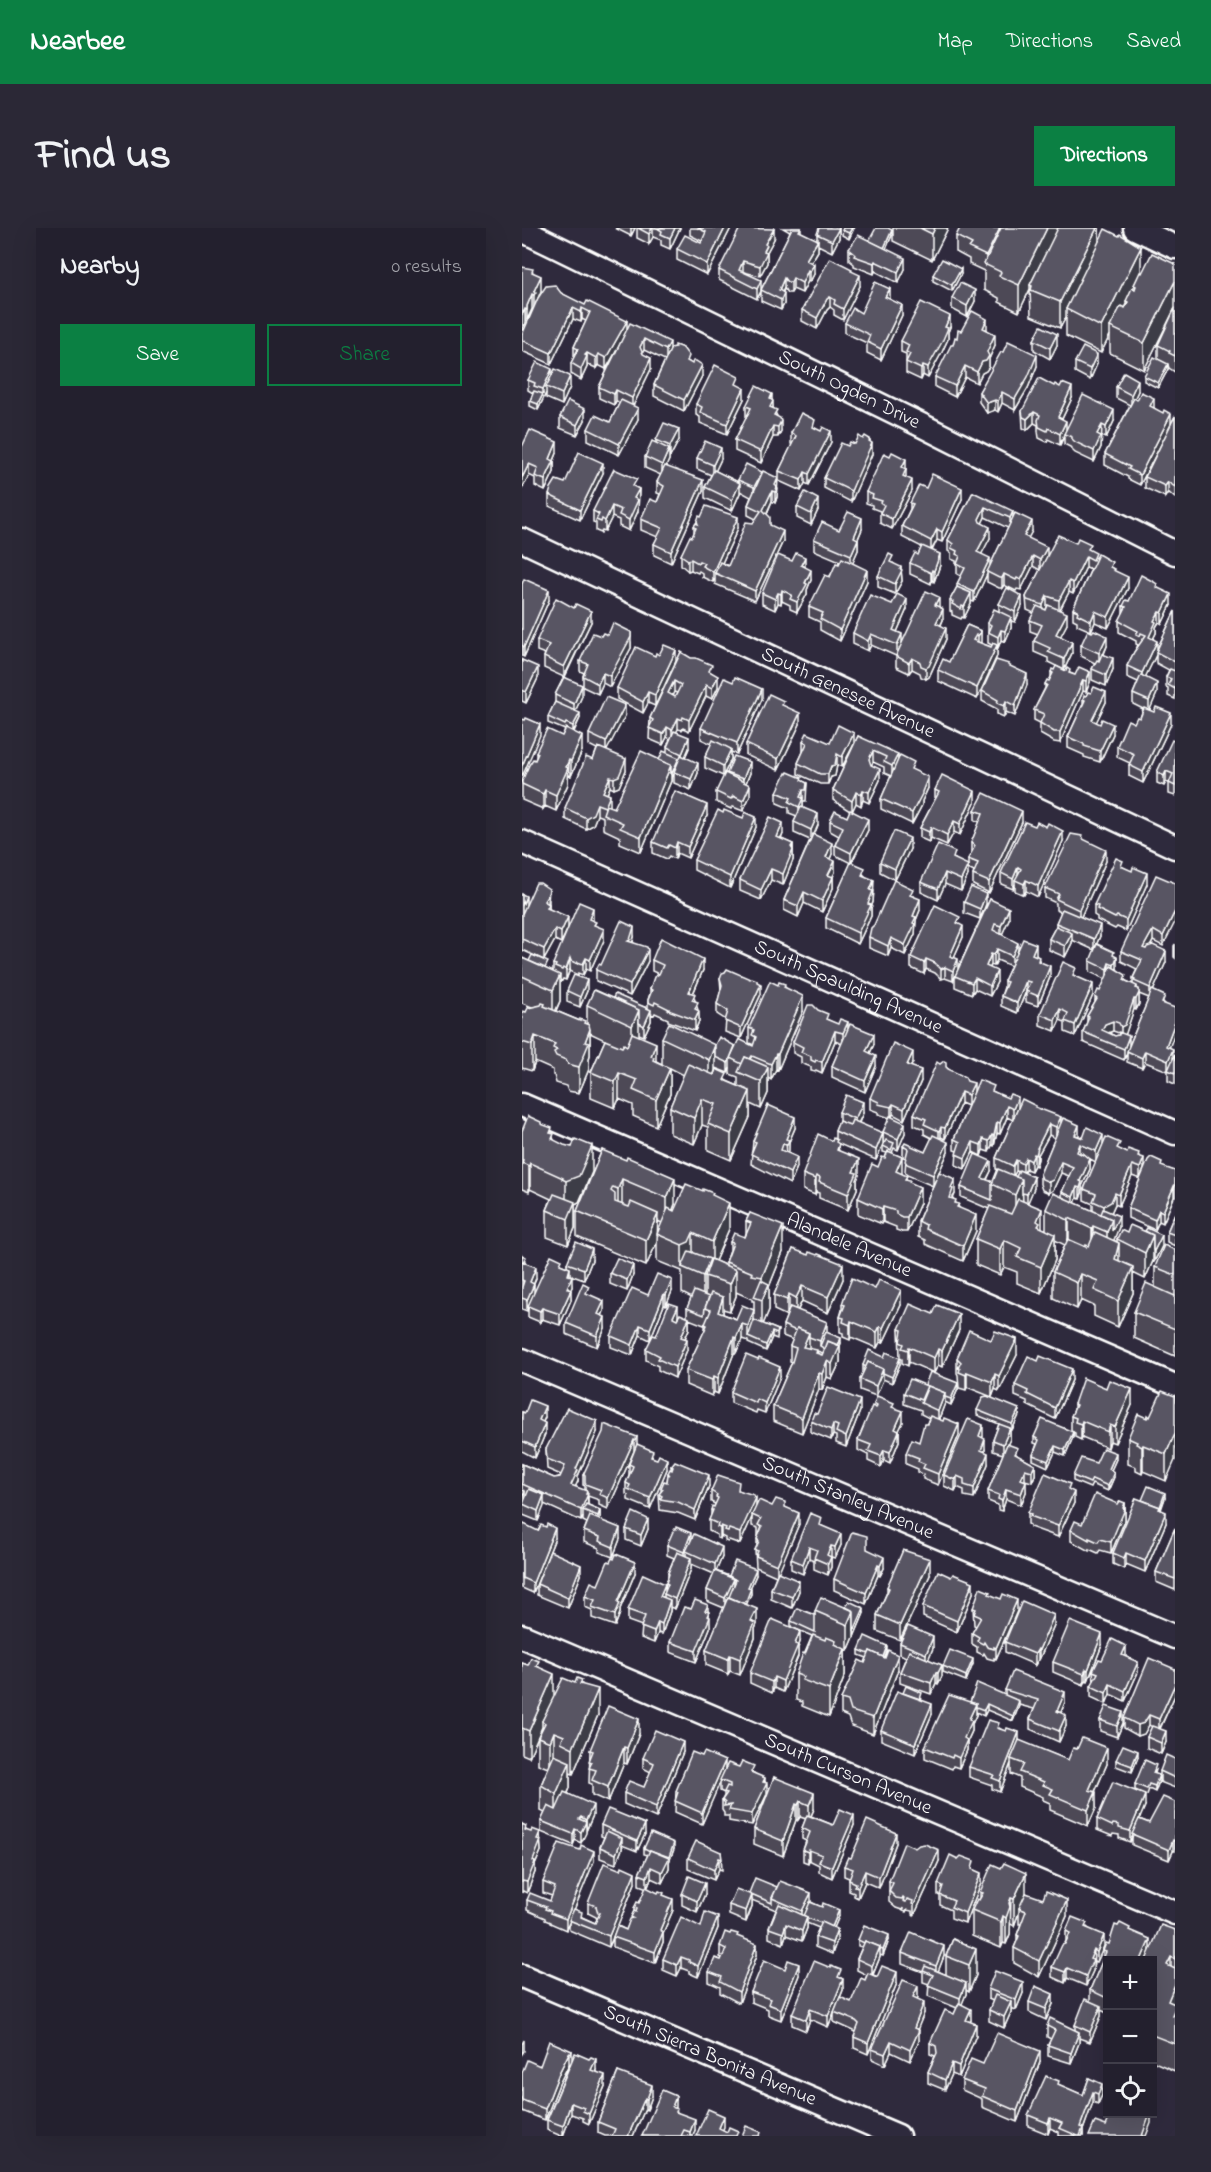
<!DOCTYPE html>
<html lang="en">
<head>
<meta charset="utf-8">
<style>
  :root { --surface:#23202e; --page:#2b2836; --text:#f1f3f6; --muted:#a3a3aa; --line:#403e4a; --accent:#0b8043 }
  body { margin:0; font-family:"Indie Flower",sans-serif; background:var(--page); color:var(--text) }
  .controls { position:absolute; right:18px; bottom:18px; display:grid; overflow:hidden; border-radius:0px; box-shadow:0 6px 24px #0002 }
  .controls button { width:54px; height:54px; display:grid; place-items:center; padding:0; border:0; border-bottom:2px solid var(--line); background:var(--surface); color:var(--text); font:30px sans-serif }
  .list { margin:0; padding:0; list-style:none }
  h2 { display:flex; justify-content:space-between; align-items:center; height:78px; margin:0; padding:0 24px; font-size:26px }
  h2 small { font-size:20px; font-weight:400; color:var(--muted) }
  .actions { display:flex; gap:12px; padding:18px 24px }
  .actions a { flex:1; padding:14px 0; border:2px solid var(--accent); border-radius:0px; text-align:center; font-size:21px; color:var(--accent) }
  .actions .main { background:var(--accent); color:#fff }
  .icon { flex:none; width:33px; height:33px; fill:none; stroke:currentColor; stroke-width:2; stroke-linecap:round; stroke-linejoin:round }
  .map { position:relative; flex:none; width:653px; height:1908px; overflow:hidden; border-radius:0px }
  header { display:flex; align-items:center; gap:36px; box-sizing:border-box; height:84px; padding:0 30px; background:var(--accent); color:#fff }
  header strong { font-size:28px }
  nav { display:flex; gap:33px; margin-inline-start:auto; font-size:21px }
  .intro { display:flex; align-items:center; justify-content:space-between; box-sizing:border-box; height:144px; padding:0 36px }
  h1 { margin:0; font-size:42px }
  .button { padding:15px 27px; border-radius:0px; background:var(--accent); color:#fff; font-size:21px; font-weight:700 }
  main { display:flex; gap:36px; padding:0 36px }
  aside { flex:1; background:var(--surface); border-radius:0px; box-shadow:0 6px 24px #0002 }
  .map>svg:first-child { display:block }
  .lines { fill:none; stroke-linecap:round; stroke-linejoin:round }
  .minor-casing { stroke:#fff; stroke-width:27 }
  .minor { stroke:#2f2a3d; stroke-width:22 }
  .wall { fill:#4d4956; stroke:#fff; stroke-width:1.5; fill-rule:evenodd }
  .shaded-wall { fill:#3e3c46; stroke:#fff; stroke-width:1.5 }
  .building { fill:#595564; stroke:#fff; stroke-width:1.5; fill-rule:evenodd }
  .labels { text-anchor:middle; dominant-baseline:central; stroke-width:6; stroke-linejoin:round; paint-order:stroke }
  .street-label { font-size:20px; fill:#fff; stroke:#2f2a3d }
</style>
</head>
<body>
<header>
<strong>Nearbee</strong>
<nav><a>Map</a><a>Directions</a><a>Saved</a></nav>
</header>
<div class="intro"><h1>Find us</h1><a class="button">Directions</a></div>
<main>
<aside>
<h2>Nearby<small>0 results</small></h2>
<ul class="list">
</ul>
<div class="actions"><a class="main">Save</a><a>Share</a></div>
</aside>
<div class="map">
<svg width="653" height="1908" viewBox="0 0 653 1908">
  <rect width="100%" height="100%" fill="#2f2a3d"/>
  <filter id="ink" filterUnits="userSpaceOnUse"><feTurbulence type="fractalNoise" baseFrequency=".0167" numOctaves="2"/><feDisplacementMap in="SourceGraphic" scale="12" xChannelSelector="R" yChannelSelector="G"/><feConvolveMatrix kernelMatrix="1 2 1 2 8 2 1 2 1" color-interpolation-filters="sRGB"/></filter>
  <g filter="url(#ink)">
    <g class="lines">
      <defs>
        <g id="minor">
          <path d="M613,0L653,19"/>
          <path id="s1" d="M0,2L401,198L653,325"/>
          <path id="s2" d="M0,312L653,619"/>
          <path id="s3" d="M0,614L653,905"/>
          <path id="s4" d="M0,877L653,1158"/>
          <path id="s5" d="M0,1132L653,1409"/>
          <path id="s6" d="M0,1408L653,1685"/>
          <path id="s7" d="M0,1748L376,1908"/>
        </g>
      </defs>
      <!-- minor casing -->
      <use href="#minor" class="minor-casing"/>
      <!-- minor -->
      <use href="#minor" class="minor"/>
    </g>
    <!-- wall -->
    <g class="wall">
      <path d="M93,0H113L109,8Z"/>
      <path d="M115,0H158L148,21L139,17V12L131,9L127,16L115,10Z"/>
      <path d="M168,0H209L185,47L155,32V21L179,15L180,13L168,7Z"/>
      <path d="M261,0H279V4L295,12V6L317,0V10L310,24L296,17V23L289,34L292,46L288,54L286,53L280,65L271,61L269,65H265L262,60L261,64L262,76L259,82L239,73V63L235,71L197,52V42L252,11L245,24V35L238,48L222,44L239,62L268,4Z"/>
      <path d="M321,0H332L327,11L320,7Z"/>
      <path d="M371,0H426L410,32L371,13Z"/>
      <path d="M577,0V15L619,44L653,80L622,142L588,125V107L579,125L544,108V89L538,100L509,88L508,61L497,84L477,74V70L462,62V43L447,36V31L434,24V8Z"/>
      <path d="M370,7L364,21L383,41L376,55L353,43L352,46L332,38V36L327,32V21L347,13Z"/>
      <path d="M1,40L11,44L19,63L14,76L39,65L105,101L148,123L167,134L180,148L162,183L132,168V157L143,132L122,122L120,125L129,141L111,178L116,191L97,227L66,212V201L88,194L98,174L94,173L92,177L77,170V159L97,118L84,141L76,137L74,140L65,136V139L59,152L49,146V135L52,130V119L64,93L60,91L59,94L51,91L29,136L0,123V107L5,97L3,96ZM10,81L11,82L5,95V92Z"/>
      <path d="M330,44L338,58L321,92L312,87V82L308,79L305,82L295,101L280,93V82Z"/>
      <path d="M439,46L430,63L411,53V47Z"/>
      <path d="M430,70L453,73L445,89L430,81Z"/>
      <path d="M368,71L380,87L359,132L345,125V115L323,105V95L339,85Z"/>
      <path d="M653,80V144L647,140L646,137V141L636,160L622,153V148L636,131V117Z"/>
      <path d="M428,99L426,104V111L420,124L406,150L401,147L399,152L384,145V126L379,124V113Z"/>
      <path d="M465,102L473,117L467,131V139L464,143L460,145L455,155L443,149L433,169L413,159V149L435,110L439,103Z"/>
      <path d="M512,112L535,117L528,131L512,122Z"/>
      <path d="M481,124L515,138L506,160L493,182L480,175L476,184L473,182L465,185L457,174V164Z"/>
      <path d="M553,134L575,136L568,152L553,144Z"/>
      <path d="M30,146L48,159L40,177L24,170V165L16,182L8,178V173L11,165L6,162V152Z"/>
      <path d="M217,158L222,171L205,206L178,195V189L174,187V176Z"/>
      <path d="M594,159L616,163L612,171L632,180L649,196L653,188V270L646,264L643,269L623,260V249L645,204L618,257L606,251V249L583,237V226L608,177L594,170Z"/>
      <path d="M550,170L540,191L544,201L592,193L584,210L580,208L579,219L572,234L553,225L550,222V220L542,216V208L538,217L526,211L525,214L517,210L516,203V197L512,195L505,202L501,200L500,183Z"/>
      <path d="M250,172L251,180L255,188L259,203L256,209H251L239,235L213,223V212L224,189V178Z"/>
      <path d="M38,189L63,192L55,207L38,200Z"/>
      <path d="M293,200L309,214L287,257L283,255L279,263L257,253V243L270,217L269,216V205Z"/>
      <path d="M134,212H157L148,229L147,228V232L144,238L181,263L149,335L132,327V316L136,309L119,302V291L135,274L138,266L135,265V254L139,247L123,240V229L134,215Z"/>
      <path d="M348,214L350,226L329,274L302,260V250L326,218Z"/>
      <path d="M0,219L35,225L32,233V244L23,263L13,258V250L7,247L0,261Z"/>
      <path d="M175,230L199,231L193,243L216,254V252L240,247L256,261L255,269L253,275L250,273L245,286L248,297L261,313L233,373L193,356V350L191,354L180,349V345L177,343L176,345L169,342L166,343L159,337V327L170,309L172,305V298L175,295V293L216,300L200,335L206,338L234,291L226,287V277L229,269L218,263V265L210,283L183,270V259L189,247L175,241Z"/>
      <path d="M384,241V250L390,263L370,301L358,295V283L350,280V277L344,275V264Z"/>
      <path d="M81,245L58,292L27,278V267Z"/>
      <path d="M115,260L117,261L116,283L107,303L97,298V292L90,289L83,303L80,302L79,305L74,303V295L71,294V283Z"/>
      <path d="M404,260L440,271L420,314L415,312L410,323L418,337L412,354L410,352L409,356L388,346V335L396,327L400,319L380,309V298L388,281V275Z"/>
      <path d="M451,264L491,290L510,303L506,310L525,329L569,323L574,331L590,340L606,360L586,400L573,394L569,403L555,397V393L551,391V381L569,341L564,339L551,366L547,364L538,382L545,396L538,408L550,425L542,442L526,434V430L512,424V413L516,406L508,403V392L512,385L505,382L504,369L518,342L511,338L499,362L495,361L494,363L482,357L480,360H477L465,354V346L452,374L449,373V376L442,390L440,389L439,391L430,387V384L428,383V372L435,359V356L439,348L435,346V337H434V333L429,331V325L426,323V312ZM463,289L486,300L468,338L459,326L468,310L460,295Z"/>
      <path d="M275,279L296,282L289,297L275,290Z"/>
      <path d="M340,301L336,311V322L330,335L345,353L318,413L298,402V394L287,389V379L318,333L292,322V311L317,302Z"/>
      <path d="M371,335L379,342L380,353L373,366L356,359V348Z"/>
      <path d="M283,339L289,352L285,362V366L275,384L268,381V377L260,373L259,376L256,375L253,382L240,376V365Z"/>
      <path d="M0,356L27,372L2,429L0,428Z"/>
      <path d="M635,359L649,377L640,396L637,394L634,399V405L631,411L635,421L653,383V471L646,468V460L644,459V449L647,442L634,435V427L623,449L635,465L627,482L649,496L621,555L607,548V537L608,535L595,529V518L612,495L618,490L621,481L611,476V466L616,454L605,449V438L616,417L614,416V413L597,404V393L601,386V378Z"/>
      <path d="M370,376L385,381L375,404L380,414L417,379L421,392L419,397L424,411L407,449L404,451L399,449L398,445L390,441L387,445L374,439V428L349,417L346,423L331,416V405Z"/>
      <path d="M477,376L500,378L493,394L489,393V400L483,414L479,412L476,420L475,419V428L455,471L416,453V442L427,434L445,397L459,403L458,415L469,419L470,417L466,415V395L477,384Z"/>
      <path d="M69,394L43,449L60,468L53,483L58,490L52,504L60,523L49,548L47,547L46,550V556L34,583L23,578L21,581L0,572V553L14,530V524L40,508L43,502L26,495V489L33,474V467L42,449L22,440V429L23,426L15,423V412Z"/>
      <path d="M86,407L109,414V420L88,459L81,455L76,466L61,459V448L62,445L58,443V433L79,408Z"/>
      <path d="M559,417L585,418L582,426L591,441L584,458L570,452V441L573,435L559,428Z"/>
      <path d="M159,424L190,445L196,459L190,471L184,468L167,503L161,500L160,502L156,501L154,504L167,520L163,529L176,545L169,562L152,555V545L150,550H149V553L119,624L98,615V609L81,601V589L75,587L71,597L64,601L43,591V580L71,532L75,521L67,517V506L103,488L84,523L104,542L97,559L92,561L88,559L85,566L88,579L92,580L145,524V519L148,511L145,509L141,517L127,511L128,490ZM152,464L155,465L153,469L150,467Z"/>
      <path d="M133,428L154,433L133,478L126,475L121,485L95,471V460Z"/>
      <path d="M0,432L16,450L4,475L0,473Z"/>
      <path d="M487,438L505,457L493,488L484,484L482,489L475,486V481L460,473V463Z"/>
      <path d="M529,444L548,445L568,454L564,464L561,463L538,515L532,514L518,506V495L512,492V482L523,460V456L527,453L529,449Z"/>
      <path d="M240,471L215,526L209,524V531L201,548L183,540V529L190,516L179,511V500Z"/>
      <path d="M561,471L584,474L574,494L591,506L578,534L562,529V527L546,520V509L561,476Z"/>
      <path d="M262,478L278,496L256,542L224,527V516Z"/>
      <path d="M336,508L392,543L406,560L400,573V577L390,596L359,581V571L369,548L362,545V539L351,534L349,537L358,552L347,575L341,572L339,578L334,575L330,583L346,602L330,634L343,648L352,663L351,674L349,680V688L336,716L304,700V690L329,635L313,627V617L317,608L308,603V593L325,589L328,583L311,572V562Z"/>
      <path d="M281,513L308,515L332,516L320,539L315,537L313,548L309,549L306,556H298L276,546V535L281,524Z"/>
      <path d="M653,514V568L647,566V555L644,554L642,558L635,555V544Z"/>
      <path d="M205,545H228L224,555L228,568L221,583L211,579L209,581L194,574V564L205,546Z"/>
      <path d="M280,553L285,555L284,573H281V579L296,597L292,607L310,626L308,631L313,644L311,649V660L300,684L282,675L276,689L262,682V672L288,612L272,605V594L275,588L267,585V580L255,575V564Z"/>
      <path d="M413,562L453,574L438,607L432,604L425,617L409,610L407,614L398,610V600L413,571Z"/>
      <path d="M453,582L500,594L467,665L451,657V647L452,644L446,641V631L449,626V615L458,594L453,592Z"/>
      <path d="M201,585L221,590L234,599L208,660L172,642V632Z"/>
      <path d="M185,588L166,630L155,625L153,631L147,628L145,631L131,625V614Z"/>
      <path d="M261,606L259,611L271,616V632L261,657L249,652L239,672L218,663V652Z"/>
      <path d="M561,611L584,633L559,689L578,708L572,722L550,712V715L543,729L527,722V711L534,698V695L539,684L534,682V675L523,670V660Z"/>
      <path d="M541,613L516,669L504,663L502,667L493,663V656L491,661L479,656V645Z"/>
      <path d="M388,621L373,652L358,644V634Z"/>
      <path d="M433,631L446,647L439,663L423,656L416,672L399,664V654Z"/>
      <path d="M601,639L625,656L604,703L595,699L593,701L575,692V689L572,687V677Z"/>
      <path d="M653,655L641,718L631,713L628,718L644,734L631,763L643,776L647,820L651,830L653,826V856L646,853V843L623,834L620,840L605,834V824L602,832L561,814V804L565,794V788L573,775V769L578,763L584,751L568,744V733L592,728L595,740V741L604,753L611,756V750L615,741L599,733V723ZM617,766L627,770L607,818L603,807L612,781L614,782L617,776ZM591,803L597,805V807L593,808L586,805Z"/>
      <path d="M0,666L4,677L27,672V681L46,700L39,715L33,712L22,732L0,722Z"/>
      <path d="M391,668L398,682L394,692L393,706L383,727L369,720L366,728L347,720V709Z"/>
      <path d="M468,671L487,691L480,706L496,722L514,727L528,749L516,778L504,774V764L495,785L479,778V768L482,759V753L489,738L475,732L472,738L469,737L468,740L475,754L468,768L453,761L450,766L433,759V749L431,753L423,750L419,751L413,745L404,741L402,746L389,740V729L438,697L441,709L432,729L435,742Z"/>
      <path d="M442,674L464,676L458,691L442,685Z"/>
      <path d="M71,691L70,693L82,712L68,743L64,741L61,747L56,745V747L49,744L48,741L44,752L41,751L40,753L38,752V773L34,783L65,796V777L91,770L126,780V772L128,765V761L137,746L130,743V732L181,742L171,766L176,782L177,793L173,803L146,793V791L133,785L132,787L129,786V793L122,808L117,806V808L134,833L140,836V810L193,817L213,818L230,817V816L227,815V800L263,759L281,783L256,842L254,841L249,852L246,850V865L239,881L228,876V889L209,932L186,922V899L180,897L172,916L148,906V879L162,847L148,840V866L134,898L111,888V877L97,871L93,880L69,870V844L83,812L68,805V827L67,831V841L57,865L46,863L44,858L34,855L32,847H31V842L13,834L10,843L0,840V786L4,784L10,779L0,775V730L31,744V736ZM193,840L206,845L208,840V846L216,849V858L205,853L193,843Z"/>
      <path d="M112,709L111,714L126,733L108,768L74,753V742Z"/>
      <path d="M653,716V730L652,729V718Z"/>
      <path d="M554,748L571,767L553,808L543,804V794L538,792L533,803L518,797V786Z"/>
      <path d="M198,750L235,754L239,766L219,810L203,804L204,792L195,786V776L199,762Z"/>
      <path d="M45,763H65L58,779L45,774Z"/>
      <path d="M306,792L352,816L348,825L354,838L343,864L310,849V838L320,816L313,813L300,845L294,842L293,844L289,843V839L279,835V829L271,825V814Z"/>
      <path d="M391,834L389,838L399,853L382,892L371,886L370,889L383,905L376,922L372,920L370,925L379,945L388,955L398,975L385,1004H380L374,1002V999L361,994L360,996L336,986V970L356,939L363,930L365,925L361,924V918L363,916L361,915V904L368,890L356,886V884L348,881V870Z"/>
      <path d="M424,839L452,864H472L496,879L514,880L557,908L617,928L622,940L640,939L653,943V969H652L641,995L637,993L633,1002L606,990V980L618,951L610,948L597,978L593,976L589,985L597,999L591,1012L595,1014V1011L640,1018L632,1034L631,1033L623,1051L611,1045V1065L596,1099L572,1088V1078L559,1072L555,1081L531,1070V1044L543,1017L533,1012V1032L519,1065L495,1055V1044L482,1039L478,1047L454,1037V1011L467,981L439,969V959L469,943L465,952L471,954L476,942L474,941V930L491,892L485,889L478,906L475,905L472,918L470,917L467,924L461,922L459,928L451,924L443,941L434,937L435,923L432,922V911L446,878L439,875L423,911L419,909L418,911L426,924L417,944L433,966L431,971L454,1003L441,1033L403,1016V1012L396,1009V993L411,958L385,947L383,943L384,930L381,929V918L403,924L410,910L402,906V901L392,897V886ZM527,907L533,910L518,946V956L520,962L527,965L531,962L539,945L547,948L540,964V969L524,981V1002L520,1000L505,975L512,960L502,945L504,941L509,943L512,937L514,938L516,931V927ZM568,931L574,934L562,961V972L571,976V983L553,975L555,970L558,971L560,965V958L568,941ZM494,943L497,944L494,949L491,947Z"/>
      <path d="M317,884L341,885L337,895L361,916L354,932L315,915L317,923L337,947L335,952V961L326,982L297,970V965L294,964L293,967L281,962V946L313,911V903L317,894Z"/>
      <path d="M19,896L30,906L32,912L70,944L57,974L53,976V1000L46,1017L25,1009V982L29,971L8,961L7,964L0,961V903Z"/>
      <path d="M273,900L267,914L266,925L275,939L268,956L229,936L231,913Z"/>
      <path d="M80,922L153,976L151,982L152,983L191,968L207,1001L193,1033L204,1038V1034L208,1023V1014L223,1009L224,1005V993L228,985L261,1024L247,1059V1082L241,1096L256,1102L255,1111L250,1109L244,1123L226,1115V1113L220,1111L214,1125H212L196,1166L192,1164L190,1168L164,1157V1142L183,1102V1095L182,1097L167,1091V1101L163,1111L165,1122L153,1150L136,1142V1138L124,1132V1121L134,1108L156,1089L155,1091L165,1090V1080L170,1070L160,1065V1043L135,1033V1014L124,1038L55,1009V983ZM136,993L140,995L136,1005ZM214,1064L230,1071V1073H232V1082L214,1091L201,1086V1081L208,1083L214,1068Z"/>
      <path d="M653,985V1018L645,1014V1004Z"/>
      <path d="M271,1021L321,1051L306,1085L280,1073L276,1082L319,1115L318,1118V1134L310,1151L305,1149L300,1162L297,1161L280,1205L251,1193V1178L270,1134L268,1133V1118L271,1112L261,1108V1097L267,1082L265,1088L252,1082V1067ZM295,1123L301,1125L300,1127L295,1125Z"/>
      <path d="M653,1022V1128L612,1110V1084L633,1059V1039Z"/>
      <path d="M0,1027L4,1035L14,1050L11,1056L12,1066L40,1037L45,1039V1035L70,1032L62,1052L48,1047L50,1059L48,1061L49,1072L38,1097L20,1091L18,1094L6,1089V1080L5,1083L0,1081Z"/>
      <path d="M88,1045L111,1047L105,1063L88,1056Z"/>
      <path d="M150,1063L144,1078L142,1077L128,1112L118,1107L110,1127L89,1119V1108L126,1067Z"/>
      <path d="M67,1067L82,1083L80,1088L83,1100L75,1119L44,1106V1095Z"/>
      <path d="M320,1076L379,1077L361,1115L358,1114L355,1120L329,1109L328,1112L321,1109V1105L318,1104V1089L320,1082Z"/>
      <path d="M377,1101L437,1102L420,1139L416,1137L412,1145L387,1134L386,1138L380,1135V1131L378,1130Z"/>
      <path d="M495,1127L477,1163L473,1161L470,1169L445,1159L444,1162L437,1160L436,1147L435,1145V1130Z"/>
      <path d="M378,1136L370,1155L361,1151L354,1168L338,1162V1151L342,1143H341V1137Z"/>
      <path d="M258,1149L243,1185L235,1182L234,1185L209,1175V1164Z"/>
      <path d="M550,1152L533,1191L505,1177V1173L493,1168V1157Z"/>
      <path d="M403,1157L436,1161L429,1177L423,1174L417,1191L437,1207L416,1257L401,1251V1246L396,1244V1241L384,1236V1225L397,1214L407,1190L399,1186V1182L382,1176V1165Z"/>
      <path d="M653,1168L644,1253L621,1243L620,1246L614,1243V1239L606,1236V1210L625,1190L628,1189Z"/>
      <path d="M352,1175L372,1179L381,1194L377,1202V1213L368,1235L362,1232L359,1239L346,1233V1227L336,1222V1212L352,1179Z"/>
      <path d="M552,1176L610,1177L593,1215L588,1213L586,1220L560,1209L559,1212L553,1209V1205L551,1204V1209L543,1228L533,1224L526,1239L511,1232V1227L515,1216L512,1215V1209L549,1203V1188L552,1183Z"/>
      <path d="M455,1182L497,1187L490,1202L488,1201V1211L485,1216L496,1228L513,1237V1247L510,1254L503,1252L504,1264L499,1277L484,1271L480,1283L476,1282V1277L466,1273V1263L481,1226L471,1223V1212L477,1196L455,1187Z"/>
      <path d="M338,1183L324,1219L314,1215V1208L311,1207L309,1212L289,1204V1193L295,1186Z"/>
      <path d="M0,1184L23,1189L21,1194L23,1206L13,1230L0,1223Z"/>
      <path d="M75,1204L56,1248V1253L53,1259L63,1263V1258L61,1257V1247L115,1209V1216L145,1241L128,1281L106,1272V1267L104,1266V1255L107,1247V1236L112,1223L86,1281L77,1277V1272L66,1268V1277L78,1282V1292L98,1311L91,1329L77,1324V1320L62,1314V1303L65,1295L61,1293V1289L59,1293L22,1276L16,1293L1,1287V1280L0,1282V1236L32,1250L38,1249L39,1247L25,1241L24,1221Z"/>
      <path d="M461,1208L460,1210L463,1222L462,1223L466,1236L452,1270L442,1268V1262L435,1259L433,1263L422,1258V1247Z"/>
      <path d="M594,1231L589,1242L592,1249L586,1263L570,1256L568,1260L551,1253V1248L574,1235Z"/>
      <path d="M149,1238L187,1258L173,1292L156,1285L138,1282L137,1266L139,1263V1260L145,1254L146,1245L149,1241Z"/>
      <path d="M216,1262L232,1269L234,1278H250L263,1279L277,1296L256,1344L277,1363L270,1380L249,1371V1361L254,1348L234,1339L233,1322L235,1318V1311L236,1308V1300L230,1298V1289L218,1316L207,1312L206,1314L203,1313V1310L199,1308L198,1311L195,1310V1307L187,1303V1292L189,1288V1282L192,1279L193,1276L189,1274V1263Z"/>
      <path d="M548,1262L552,1275L536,1309L508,1299V1297L506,1296V1285Z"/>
      <path d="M643,1270L639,1282L644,1295L623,1344L604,1336L602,1341L591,1336V1325L620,1272Z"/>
      <path d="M603,1275V1292L589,1325L578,1322L576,1325L567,1321V1323L549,1313V1302L596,1276Z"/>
      <path d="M300,1298L319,1317L313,1330L309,1329V1339L306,1347L292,1341V1332L287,1330L281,1346L269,1341V1331Z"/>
      <path d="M0,1300L33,1310L11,1365L0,1360Z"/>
      <path d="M653,1300V1362L634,1354V1344Z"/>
      <path d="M104,1301H126L119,1318L104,1312Z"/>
      <path d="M169,1313L200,1329L194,1343L207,1348L234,1347L228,1360L229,1366L224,1376L235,1396L233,1401V1410L218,1447L208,1443L206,1446L184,1437V1422L202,1380L185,1373V1362L192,1346L169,1336V1341L153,1381L148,1379V1383L140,1406L136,1405L132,1415L119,1410L120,1398L106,1393V1382L143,1363L144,1355L146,1350V1345L152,1330L145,1327V1317Z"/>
      <path d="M345,1321L362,1340L358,1348L356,1347L344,1376L312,1362V1351Z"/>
      <path d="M113,1345L98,1381V1385L93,1398L70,1390V1382L63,1379V1368L76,1357Z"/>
      <path d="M59,1347L46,1380L15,1367V1356Z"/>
      <path d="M408,1347L378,1412L355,1403V1387L365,1364V1359Z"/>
      <path d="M451,1365L435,1404L401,1389V1378Z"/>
      <path d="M468,1367L495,1383L474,1431L472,1430V1432L465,1430L462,1425L461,1427L455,1424V1419L450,1416V1405L454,1398L452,1397L451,1380Z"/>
      <path d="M324,1379L342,1385L326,1423L323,1422V1447L307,1489L280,1478V1474L274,1472V1446L290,1408L269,1399V1393L293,1387V1383Z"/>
      <path d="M169,1381L186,1383L188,1400L174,1434L148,1424V1414Z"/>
      <path d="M532,1397L517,1432H516L513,1437L483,1424V1414Z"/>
      <path d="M278,1414L276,1420V1428L261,1464L252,1460L250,1465L228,1455V1445Z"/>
      <path d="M378,1415L411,1420L406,1431L420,1448L416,1456L414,1455L409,1466L378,1455V1444L384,1429L378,1426Z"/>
      <path d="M580,1417L566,1453L564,1452L562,1457L531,1444V1434Z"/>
      <path d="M337,1422L365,1423L376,1442L351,1506L329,1498L326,1489L319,1486V1471L343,1435L345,1430L337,1427Z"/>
      <path d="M604,1429L616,1444L603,1473L588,1466L584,1476L569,1469V1458L572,1454L571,1443L580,1432Z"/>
      <path d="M0,1435L6,1437L17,1439L32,1468L53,1455L60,1456L76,1487L51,1546L48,1545V1560L46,1565L71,1587L59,1615L53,1612L51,1617L19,1604V1593L23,1585L19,1583V1557L26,1540L16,1536V1509L20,1499L7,1529L0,1526Z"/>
      <path d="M451,1436L444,1453L421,1444V1438Z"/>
      <path d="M483,1462L543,1474L539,1485L544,1498L537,1514L508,1501V1491L512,1481L497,1477L491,1493L465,1482L462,1488L454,1484V1487L450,1496V1503L445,1514V1522L437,1540L431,1538L430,1541L403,1530V1519L448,1474L483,1467Z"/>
      <path d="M653,1467L638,1501L644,1514L639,1526L625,1520V1509L630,1499L627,1497L622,1506L616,1508L602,1500V1490Z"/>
      <path d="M400,1470L399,1472L410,1486L393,1526L359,1512V1502Z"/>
      <path d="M578,1492L601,1495L595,1509L578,1503Z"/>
      <path d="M477,1500L497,1513L546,1532L585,1536L573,1564L574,1580L566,1598L528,1582V1575L521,1572V1569L498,1559V1550L489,1546V1535L478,1564L470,1561V1557L447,1549V1539Z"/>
      <path d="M117,1506L105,1536L102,1535L86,1574L70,1567V1556L67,1555L68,1522Z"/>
      <path d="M161,1524L134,1590L102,1576V1565L122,1559L129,1544L121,1540V1530Z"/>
      <path d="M616,1529L610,1544L594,1538V1532Z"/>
      <path d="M653,1531V1560L638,1554V1543Z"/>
      <path d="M634,1542L633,1545L637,1553L633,1564L627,1561L625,1567L613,1562V1556Z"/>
      <path d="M203,1543L232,1545L243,1554L245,1566L230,1597L207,1593V1588H202V1585L200,1582V1572L202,1568V1565L198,1563V1553L180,1596L153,1584L154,1563Z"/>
      <path d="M252,1549L292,1581L289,1588L311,1597H332L310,1650L297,1644V1637L287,1632L286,1635L281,1633V1622L284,1613L280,1611V1600L284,1591L278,1589L276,1592H274L261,1628L232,1616V1601Z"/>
      <path d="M653,1574V1623H651L647,1632L610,1617V1608L608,1614L597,1610V1607L591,1606L590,1608L575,1602V1591L623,1578L617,1591L627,1595Z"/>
      <path d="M0,1596L4,1602L18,1612L19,1623L13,1637V1644L5,1665L1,1663L0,1665Z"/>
      <path d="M79,1597L123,1606L115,1623L100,1617V1621L94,1636L78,1630V1619L82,1609L79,1608Z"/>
      <path d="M374,1615L357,1660L343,1654L336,1670L332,1668V1665L327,1663V1650L322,1648V1638L329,1630Z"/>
      <path d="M122,1620L152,1621L147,1634V1640L140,1655L129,1650L125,1660L117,1657V1646L126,1627L122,1626Z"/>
      <path d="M199,1624L200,1642L197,1641L192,1652L166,1641V1630Z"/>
      <path d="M72,1633L52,1681L60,1689L73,1695L75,1692L74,1689L66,1685V1675L113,1655L96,1698L104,1702L109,1691L112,1683V1680L117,1675L142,1668L151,1682L141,1705V1714L133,1735L91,1719V1710L87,1719L47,1702V1693L44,1702L28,1695V1694L23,1692V1690L5,1682V1672L28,1673L30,1668L21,1665V1654Z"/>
      <path d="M417,1633L392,1688L390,1686V1683L385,1682L384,1684L381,1683V1680L380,1682L374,1680L367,1674V1653Z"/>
      <path d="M452,1642L459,1655L443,1695L429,1690V1682L418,1677V1668L416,1667V1656Z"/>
      <path d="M458,1664L504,1665L545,1688L517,1749L492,1735V1720L495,1713V1707L499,1696H497V1684L492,1698L489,1696L488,1698V1706L484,1716L481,1715L479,1720L450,1708V1682L458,1670Z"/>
      <path d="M160,1666H183L175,1684L160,1677Z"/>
      <path d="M227,1666L289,1674L317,1688L312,1699L315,1712L310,1726L293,1719V1709L297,1700L285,1695V1700L280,1713L264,1707L261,1716L247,1710V1700L254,1682L230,1672V1678L224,1694L207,1687V1677Z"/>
      <path d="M179,1699L196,1700L176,1749L167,1745V1743L159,1740L155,1748L141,1742V1731Z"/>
      <path d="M565,1699L582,1718L575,1734L572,1733L571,1743L564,1758L545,1750L543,1755L530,1749V1739L544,1713V1703Z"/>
      <path d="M653,1702V1843L630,1833V1732H585V1785L579,1782V1788L568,1814L557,1810V1815L549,1835L526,1828V1817L529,1811L525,1809V1798L553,1802V1797L568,1773V1762L581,1732V1723L587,1716L608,1703L628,1723Z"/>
      <path d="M216,1709L235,1727L217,1775L198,1765V1759L187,1754V1744L199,1732L200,1730L198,1729V1718Z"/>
      <path d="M431,1711L454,1747L447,1764L444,1762V1766L439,1777L449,1792L448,1794L454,1807L437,1849L430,1846L423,1862L406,1855V1844L413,1828L408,1826V1815L432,1786L435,1780L406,1768L407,1756L401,1754V1744L380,1736V1725L422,1728L416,1743L424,1747V1728Z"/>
      <path d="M336,1712H367L361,1728L358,1727V1729L351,1747L375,1755L346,1826L332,1820V1809L334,1804L312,1794V1785L306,1799L288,1791L284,1803L270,1797V1786L319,1750L321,1762L318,1770L329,1774L343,1752L345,1747L335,1742V1731L340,1719L336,1718Z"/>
      <path d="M263,1741L277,1747L259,1792L246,1787V1781L229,1774V1764Z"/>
      <path d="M466,1761L501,1765L494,1782L489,1780V1784L482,1800L467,1793V1782L471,1773L466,1771Z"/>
      <path d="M396,1769L395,1771L402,1785L395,1801L397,1813L388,1833L369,1824L363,1837L350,1831V1821Z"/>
      <path d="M507,1774L531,1776L524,1792L507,1784Z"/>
      <path d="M50,1823V1832L74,1842L73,1843L83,1858L67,1896L61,1893V1890L49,1886L41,1908H39L25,1902V1892L48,1836H47L37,1856L23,1892L0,1883V1845Z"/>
      <path d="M518,1834L495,1894L460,1879V1871L440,1862V1852Z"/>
      <path d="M96,1844L130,1868L125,1882L123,1881L111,1908H83L76,1905V1894Z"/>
      <path d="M567,1850L580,1867L576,1876L571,1874L561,1902V1908H537V1904L528,1900L526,1906L506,1898V1887L537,1857L561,1867Z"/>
      <path d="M154,1879L153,1880L155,1884L173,1902L171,1908H120Z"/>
    </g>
    <!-- shaded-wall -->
    <g class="shaded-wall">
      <path d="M109,0H113L109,8Z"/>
      <path d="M130,0H131V9L127,16V6Z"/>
      <path d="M153,0H158L148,21V10Z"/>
      <path d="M203,0H209L185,47V36Z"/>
      <path d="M317,0V10L310,24V13Z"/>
      <path d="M330,0H332L327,11V5Z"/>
      <path d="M413,0H426L410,32V6Z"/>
      <path d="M478,0H485L464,37V28Z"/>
      <path d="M525,0H537L508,57V61L497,84V57Z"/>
      <path d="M575,0H577V24L544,81V89L538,100V74Z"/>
      <path d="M252,1V11L245,24V35L238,48V38L243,16Z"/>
      <path d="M370,2V7L361,28V22Z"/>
      <path d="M296,12V23L284,43V32Z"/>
      <path d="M619,19V45L612,57V59L605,73H604V76L592,100L588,99V107L579,125V99Z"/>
      <path d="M383,30V41L376,55V44Z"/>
      <path d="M221,33V44L217,52V42Z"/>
      <path d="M353,33V43L352,46V35Z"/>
      <path d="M292,36V46L288,54V43Z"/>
      <path d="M439,41V46L430,63V57Z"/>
      <path d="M286,42V53L280,65V55Z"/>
      <path d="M338,47V58L321,92V81Z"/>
      <path d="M19,48V63L14,75V79L12,82V63Z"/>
      <path d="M262,50V60L257,71V62Z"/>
      <path d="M271,50V61L269,65V54Z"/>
      <path d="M239,52V63L235,71V61Z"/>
      <path d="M653,53V80L622,142V115Z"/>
      <path d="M368,61V72L363,69Z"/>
      <path d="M453,62V73L445,89V78Z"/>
      <path d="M262,65V76L259,82V72Z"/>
      <path d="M10,66V81L5,92V78Z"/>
      <path d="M308,69V79L305,82L295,101V90L305,71Z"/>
      <path d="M380,77V87L359,132V121Z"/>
      <path d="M51,80V91L29,136V125Z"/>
      <path d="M60,80V91L59,94V84Z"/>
      <path d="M3,81V96L0,103V87Z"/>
      <path d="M428,88V99L426,104V111L420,124L406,150V139Z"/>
      <path d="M465,91V102L461,100Z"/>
      <path d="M105,93V104L84,141V130Z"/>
      <path d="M473,106V117L467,131V139L464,143L460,145L455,155V144Z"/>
      <path d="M535,106V117L528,131V120Z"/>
      <path d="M122,111V122L118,129V119Z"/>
      <path d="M148,114V125L144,132V122Z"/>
      <path d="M65,125V139L59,152V141Z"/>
      <path d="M76,126V137L74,140V130Z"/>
      <path d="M575,126V136L568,152V141Z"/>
      <path d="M515,127V138L506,160L493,182V171Z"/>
      <path d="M129,130V141L110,180V170Z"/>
      <path d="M646,136V141L636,160V155Z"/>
      <path d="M180,137V148L162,183V172Z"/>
      <path d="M401,137V147L399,152V141Z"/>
      <path d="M443,138V149L433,169V158Z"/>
      <path d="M30,141V152L24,159V165L16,182V176L21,166V161Z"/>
      <path d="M48,148V159L40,177V166Z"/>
      <path d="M616,152V163L609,178V167Z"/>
      <path d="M550,159V170L536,199V189Z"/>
      <path d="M222,160V171L205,206V196Z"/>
      <path d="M94,162V173L92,177V166Z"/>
      <path d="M480,164V175L476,184V173Z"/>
      <path d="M250,166V176L251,173V183L248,182V171Z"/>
      <path d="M632,170V181L628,178Z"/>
      <path d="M473,172V182L465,185V175Z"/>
      <path d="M116,180V191L97,227V216Z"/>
      <path d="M63,181V192L55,207V197Z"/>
      <path d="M592,182V193L584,210V199Z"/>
      <path d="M512,184V195L505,202V191Z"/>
      <path d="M649,186V197L618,257V247Z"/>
      <path d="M259,193V203L256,209V199Z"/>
      <path d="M544,193V203L542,206L538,217V206Z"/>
      <path d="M580,197L579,219L572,234V223L575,206Z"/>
      <path d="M251,198V209L239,235V224Z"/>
      <path d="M157,201V212L148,229V218Z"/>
      <path d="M309,203V214L287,257V246Z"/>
      <path d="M348,211V221L350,215V226L329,274V263Z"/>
      <path d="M35,214V225L28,242V231Z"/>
      <path d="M199,220V231L191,248V237Z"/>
      <path d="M147,221V232L140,248V237Z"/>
      <path d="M384,231V242L380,239Z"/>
      <path d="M32,233V244L23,263V252Z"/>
      <path d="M81,235V245L58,292V282Z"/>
      <path d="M7,236V247L0,261V250Z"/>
      <path d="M240,244V254L232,270V259Z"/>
      <path d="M283,244V255L279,263V252Z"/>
      <path d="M256,250L255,269L253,275V257Z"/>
      <path d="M181,252V263L149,335V324Z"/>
      <path d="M390,252V263L370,301V291Z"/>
      <path d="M646,254V264L643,269V258Z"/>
      <path d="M218,255V265L210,283V272Z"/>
      <path d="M440,260V271L420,314V304Z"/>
      <path d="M117,261L116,283L107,303V292L112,270Z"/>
      <path d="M250,263V273L241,293V282Z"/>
      <path d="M296,271V282L289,297V286Z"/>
      <path d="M90,278V289L83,303V293Z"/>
      <path d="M463,279V289L457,302V291Z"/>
      <path d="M491,283V294L488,301V290Z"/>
      <path d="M216,289V300L195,346L193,345V350L191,354V344Z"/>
      <path d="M340,290V301L332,320V309Z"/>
      <path d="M510,293V303L502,318V308Z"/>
      <path d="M468,299V310L455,335V324Z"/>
      <path d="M415,301V312L409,323V313Z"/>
      <path d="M261,303V313L233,373V363Z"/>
      <path d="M336,311V322L329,338V327Z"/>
      <path d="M525,319V330L518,342V332Z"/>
      <path d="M418,326V337L412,354V343Z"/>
      <path d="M511,328V338L499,362V352Z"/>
      <path d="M564,328V339L551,366V355Z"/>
      <path d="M283,329V340L279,337Z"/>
      <path d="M468,330V341L465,344V346L452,374V364Z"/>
      <path d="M169,331V342L166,343V332Z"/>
      <path d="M379,339L380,353L373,366V356Z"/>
      <path d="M289,342V352L285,362V366L275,384V374Z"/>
      <path d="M345,342V353L318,413V402Z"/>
      <path d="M410,342V352L409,356V345Z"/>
      <path d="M482,346V357L480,360V350Z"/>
      <path d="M606,349V360L586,400V389Z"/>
      <path d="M547,353V364L537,383V372Z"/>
      <path d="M27,362V372L2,429V419Z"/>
      <path d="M260,362V373L259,376V366Z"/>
      <path d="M256,365V375L253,382V371Z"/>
      <path d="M449,365V376L442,390V379Z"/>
      <path d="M649,366V377L640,396V385Z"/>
      <path d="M500,368V378L493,394V384Z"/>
      <path d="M525,368V379L521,388V377Z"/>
      <path d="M417,369V380L413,377Z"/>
      <path d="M385,371V381L371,413V402Z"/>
      <path d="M421,381V392L414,406V395Z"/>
      <path d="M69,383V394L42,449V439Z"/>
      <path d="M573,383V394L569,403V393Z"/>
      <path d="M637,384V394L634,399V405L627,419V409L632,393Z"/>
      <path d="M545,385V396L534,417V406Z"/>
      <path d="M489,389V400L483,414V403Z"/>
      <path d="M424,400V411L407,449L404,451V440Z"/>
      <path d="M479,402V412L476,420V409Z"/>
      <path d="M459,403V414L456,419V408Z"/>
      <path d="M109,404V420L88,459V448Z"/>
      <path d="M349,406V417L346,423V413Z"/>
      <path d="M380,406V417L375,428V417Z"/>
      <path d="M585,408V418L577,436V425Z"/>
      <path d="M635,413V423L634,424V427L620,456V445Z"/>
      <path d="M550,414V425L542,442V431Z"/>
      <path d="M475,417V428L455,471V460Z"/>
      <path d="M154,422V433L133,478V467Z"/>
      <path d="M390,430V441L387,445V435Z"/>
      <path d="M591,430V441L584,458V447Z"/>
      <path d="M16,439V450L4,475V464Z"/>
      <path d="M568,444V454L564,464V453Z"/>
      <path d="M81,445V455L76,466V456Z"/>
      <path d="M505,446V457L493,488V478Z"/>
      <path d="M196,448V459L190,471V460Z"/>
      <path d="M561,452V463L538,515V504Z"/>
      <path d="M152,453V464L146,476V465Z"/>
      <path d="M635,455V465L627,484V473Z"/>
      <path d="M60,457V468L52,486V476Z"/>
      <path d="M184,457V468L167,503V492Z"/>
      <path d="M240,461V471L215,526V515Z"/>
      <path d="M126,464V475L121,485V474Z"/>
      <path d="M584,464V474L570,503V492Z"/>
      <path d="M484,473V484L482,489V478Z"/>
      <path d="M103,477V488L84,524V514Z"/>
      <path d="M58,485V490L51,504V498Z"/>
      <path d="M278,485V496L256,542V531Z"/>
      <path d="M649,485V496L621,555V544Z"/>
      <path d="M156,490V501L150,512V502Z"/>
      <path d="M18,496V507L0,549V538Z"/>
      <path d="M591,496V506L578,534V523Z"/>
      <path d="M145,499V509L141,517V506Z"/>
      <path d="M332,505V516L320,539V529Z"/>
      <path d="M60,508V523L49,548V533Z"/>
      <path d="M167,509V520L160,536V526Z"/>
      <path d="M209,521V531L201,548V538Z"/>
      <path d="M351,523V534L347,542V531Z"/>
      <path d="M315,526V537L313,548L309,549L306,556V546Z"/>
      <path d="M376,526V536L370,548V538Z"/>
      <path d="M157,530V535L150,550V545Z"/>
      <path d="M104,531V542L97,559L92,561V550Z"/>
      <path d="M47,532L46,556L34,583V567Z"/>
      <path d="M228,534V545L221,562V551Z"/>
      <path d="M176,535V545L169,562V551Z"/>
      <path d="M149,537V553L119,624V609Z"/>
      <path d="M358,541V552L347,575V564Z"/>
      <path d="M644,543V554L642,558V548Z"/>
      <path d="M88,549V559L81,575V564Z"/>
      <path d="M406,549V560L400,573V577L390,596V585Z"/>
      <path d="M228,557V568L221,583V573Z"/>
      <path d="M23,562V578L21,581V566Z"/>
      <path d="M281,562V580L277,589V579L278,569Z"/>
      <path d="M341,562V572L339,578V567Z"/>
      <path d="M453,563V574L438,607V596Z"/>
      <path d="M334,564V575L330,584V573Z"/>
      <path d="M88,567V578L84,587L83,579Z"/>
      <path d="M75,576V587L71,597L64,601V590Z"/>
      <path d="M185,577V588L166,630V619Z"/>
      <path d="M500,583V594L467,665V654Z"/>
      <path d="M296,586V597L289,613V602Z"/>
      <path d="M234,589V599L208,660V649Z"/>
      <path d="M346,591V602L329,635V625Z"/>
      <path d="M432,593V604L425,617V607Z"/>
      <path d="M261,595V606L255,620V609Z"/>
      <path d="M409,599V610L407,614V604Z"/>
      <path d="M541,603V613L516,669V658Z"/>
      <path d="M388,610V621L373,652V641Z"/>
      <path d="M155,614V625L153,631V620Z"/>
      <path d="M310,615V626L304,640V629Z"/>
      <path d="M271,616V632L261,657V646Z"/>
      <path d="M584,622V633L557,693V682Z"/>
      <path d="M313,633V644L306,658V647Z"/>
      <path d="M446,637V647L439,663V652Z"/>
      <path d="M496,639V650L493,652V656L491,661V651Z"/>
      <path d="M249,641V652L239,672V662Z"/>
      <path d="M423,645V656L416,672V661Z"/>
      <path d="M625,645V656L604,703V692Z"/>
      <path d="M311,649V660L300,684V673Z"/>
      <path d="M352,652L351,674L349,680V688L336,716V705L346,676L348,662Z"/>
      <path d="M504,652V663L502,667V656Z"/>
      <path d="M27,661L26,676H27V686L22,673Z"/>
      <path d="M282,664V675L276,689V678Z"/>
      <path d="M464,666V676L458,691V681Z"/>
      <path d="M4,668V679L0,688V678Z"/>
      <path d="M398,671V682L394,692L393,706L383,727V717L391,688Z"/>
      <path d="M71,680V691L67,702V691Z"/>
      <path d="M487,680V691L479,709V698Z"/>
      <path d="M653,683V694L641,718V708Z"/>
      <path d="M46,689V700L39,715V704Z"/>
      <path d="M578,697V708L572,722V711Z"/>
      <path d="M441,698V709L428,738V728Z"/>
      <path d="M112,699V709L108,723L106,713Z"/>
      <path d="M33,701V712L22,732V721Z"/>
      <path d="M82,701V712L68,743V732Z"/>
      <path d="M631,702V713L621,731V720Z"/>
      <path d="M550,705V715L543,729V718Z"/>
      <path d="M369,710V720L366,728V718Z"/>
      <path d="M496,715V725L490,738V728Z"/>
      <path d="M514,716V727L510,736V726Z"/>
      <path d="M475,721V732L472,738V727Z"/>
      <path d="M126,722V733L108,768V757Z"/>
      <path d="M644,723V734L628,770V760Z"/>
      <path d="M469,726V737L464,748V738Z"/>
      <path d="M595,729V740L592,748V737Z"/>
      <path d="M48,730V741L44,752V742Z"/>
      <path d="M64,730V741L61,747V736Z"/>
      <path d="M181,731V742L167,775V764Z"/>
      <path d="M404,731V741L402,746V735Z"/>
      <path d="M436,731V742L431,753V743Z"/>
      <path d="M587,735V746L585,751V741Z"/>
      <path d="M528,738V749L516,778V768Z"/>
      <path d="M423,739V750L419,751V741Z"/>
      <path d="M475,743V754L468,768V758Z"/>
      <path d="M38,747V773L31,788V762Z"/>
      <path d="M453,750V761L450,766V755Z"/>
      <path d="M65,752V763L58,779V769Z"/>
      <path d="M504,753V763L495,785V775Z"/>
      <path d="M239,756V766L219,810V800Z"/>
      <path d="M571,756V767L553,808V797Z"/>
      <path d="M615,758V768L617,761V776L614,782V760Z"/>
      <path d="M281,768V783L256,842V826Z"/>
      <path d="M612,771V781L603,808L599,809V799Z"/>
      <path d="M538,781V792L533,803V792Z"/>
      <path d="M117,782V808L110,824V798Z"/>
      <path d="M129,782V793L122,808V798Z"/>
      <path d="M177,783V793L173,803V792Z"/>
      <path d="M591,793V803L583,806L580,813V802L583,796Z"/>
      <path d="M326,794V805L321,816V805Z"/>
      <path d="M653,794V804L644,829V818Z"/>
      <path d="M68,801V827L67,831V841L57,865V839L63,814Z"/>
      <path d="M313,803V813L300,845V834Z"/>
      <path d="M352,806V816L344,834V823Z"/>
      <path d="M13,808V834L10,843V817Z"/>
      <path d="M607,808V819L602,832V821Z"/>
      <path d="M134,815V842L129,828Z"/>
      <path d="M193,817V843L187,858V832Z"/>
      <path d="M651,821V832L646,843V833Z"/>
      <path d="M623,823V834L620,840V830Z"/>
      <path d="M391,824V834L385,847V837Z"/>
      <path d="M254,826V841L249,852V836Z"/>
      <path d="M354,828V838L343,864V853Z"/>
      <path d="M208,830V840L206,845V835Z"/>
      <path d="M246,839V865L239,881V854Z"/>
      <path d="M148,840V866L134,898V872Z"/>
      <path d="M399,842V853L382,892V881Z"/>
      <path d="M97,845V871L93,880V854Z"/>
      <path d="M452,855V866L446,878V867Z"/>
      <path d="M228,863V889L209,932V906Z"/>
      <path d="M439,864V875L423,911V900Z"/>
      <path d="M496,869V880L491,892V881Z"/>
      <path d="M180,871V897L172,916V890Z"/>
      <path d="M341,874V885L333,902V891Z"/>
      <path d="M371,876V886L369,890V879Z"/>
      <path d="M485,878V889L478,906V895Z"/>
      <path d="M273,889V900L267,914V923L265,928L264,911Z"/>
      <path d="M539,889V899L534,910V899Z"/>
      <path d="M475,894V905L472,918V908Z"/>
      <path d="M383,895V905L376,922V911Z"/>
      <path d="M527,896V907L516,927V931L514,938L515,920Z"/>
      <path d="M557,897V908L553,907Z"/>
      <path d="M419,899V909L417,913V903Z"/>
      <path d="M361,905V916L354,932V922Z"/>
      <path d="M470,907V917L467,924V913Z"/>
      <path d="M581,907V917L574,934V923Z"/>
      <path d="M461,911V922L459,928V917Z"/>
      <path d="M426,914V924L411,958V947Z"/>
      <path d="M451,914V924L443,941V930Z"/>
      <path d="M558,916V927L555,924Z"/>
      <path d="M70,918V944L57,974L53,976V1000L46,1017V991L44,979V953Z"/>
      <path d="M512,926V937L509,943V933Z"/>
      <path d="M275,929V939L268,956V945Z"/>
      <path d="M380,929V945L374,958V943Z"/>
      <path d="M504,930V941L501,946V936Z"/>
      <path d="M622,930V941L618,951V940Z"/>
      <path d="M337,931V947L335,952V961L326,982V966L331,944Z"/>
      <path d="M568,931V941L560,958V965L558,971V953Z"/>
      <path d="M494,932V943L491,949V938Z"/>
      <path d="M469,933V943L460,960V950Z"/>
      <path d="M539,934V945L531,962L527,965V954Z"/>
      <path d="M8,935V961L7,964V938Z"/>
      <path d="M610,937V948L597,978V967Z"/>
      <path d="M294,948V964L293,967V951Z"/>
      <path d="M512,949V960L505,977V966Z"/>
      <path d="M153,950V976L145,997V970Z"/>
      <path d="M100,951V977L96,987V961Z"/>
      <path d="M433,951V966L431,969V976L428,970L429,960Z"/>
      <path d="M500,951L501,976L493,993V967Z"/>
      <path d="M652,958V969L641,995V984Z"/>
      <path d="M398,959V975L385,1004V989Z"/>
      <path d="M555,959V970L551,980V969Z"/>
      <path d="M593,965V976L589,985L582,989V978Z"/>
      <path d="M207,975V1001L190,1040V1014Z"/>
      <path d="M361,979V994L360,996V981Z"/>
      <path d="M520,981V1007L515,993Z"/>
      <path d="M637,982V993L633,1002V992Z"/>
      <path d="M136,986L135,1014L124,1038V1012Z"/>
      <path d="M454,987V1003L441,1033V1018Z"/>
      <path d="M597,988V999L585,1030V1004L590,991Z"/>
      <path d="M547,990V1017L546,1018V992Z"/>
      <path d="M261,998V1024L247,1059V1082L240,1099V1049Z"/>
      <path d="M571,998V1024L570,1027V1001Z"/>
      <path d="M171,1005V1032L160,1039V1017Z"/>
      <path d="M533,1006V1032L519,1065V1039Z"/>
      <path d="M631,1007V1033L623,1051V1025Z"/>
      <path d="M640,1007V1018L632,1034V1023Z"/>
      <path d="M482,1012V1039L478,1047V1021Z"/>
      <path d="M597,1015V1041L593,1031Z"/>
      <path d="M70,1021V1032L62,1052V1041Z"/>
      <path d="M188,1031V1049L183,1048V1070L181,1075V1048Z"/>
      <path d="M321,1036V1051L306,1085V1069Z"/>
      <path d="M111,1037V1047L105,1063V1052Z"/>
      <path d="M14,1039V1050L8,1065V1054Z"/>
      <path d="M611,1039V1065L596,1099V1073Z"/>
      <path d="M48,1040V1051L50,1048V1059L45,1070L46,1047Z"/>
      <path d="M214,1042V1068L208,1083V1056Z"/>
      <path d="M559,1046V1072L555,1081V1055Z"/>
      <path d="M150,1052V1063L144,1078V1067Z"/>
      <path d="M12,1056V1067L5,1083V1072Z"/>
      <path d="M280,1058V1073L274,1085V1070Z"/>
      <path d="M49,1062V1072L38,1097V1086Z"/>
      <path d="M379,1062V1077L361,1115V1100Z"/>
      <path d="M142,1066V1077L128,1112V1101Z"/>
      <path d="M267,1066V1082L265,1088V1072Z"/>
      <path d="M201,1069V1085L196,1099V1084Z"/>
      <path d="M82,1073V1083L76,1097V1086Z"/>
      <path d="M156,1078V1089L151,1100V1089Z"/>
      <path d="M20,1080V1091L18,1094V1083Z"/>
      <path d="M232,1082V1098L226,1109V1098Z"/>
      <path d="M437,1086V1102L420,1139V1123Z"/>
      <path d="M83,1089V1100L75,1119V1108Z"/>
      <path d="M167,1090V1101L159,1119V1109Z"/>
      <path d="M329,1093V1109L328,1112V1097Z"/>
      <path d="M305,1094V1105L298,1118V1113Z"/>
      <path d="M220,1096V1111L214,1125V1110Z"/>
      <path d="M118,1097V1107L110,1127V1117Z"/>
      <path d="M358,1098V1114L355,1120V1104Z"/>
      <path d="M250,1104V1109L244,1123V1117Z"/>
      <path d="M287,1105V1121L281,1119Z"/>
      <path d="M212,1109V1125L196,1166V1150Z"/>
      <path d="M319,1110V1115L318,1118V1134L310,1151V1136L313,1126Z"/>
      <path d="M165,1111V1122L153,1150V1139Z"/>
      <path d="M495,1111V1127L477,1163V1148Z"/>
      <path d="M387,1119V1134L386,1138V1122Z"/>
      <path d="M416,1121V1137L412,1145V1130Z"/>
      <path d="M378,1130V1136L370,1155V1149Z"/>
      <path d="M305,1133V1149L300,1162V1146Z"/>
      <path d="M258,1139V1149L243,1185V1175Z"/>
      <path d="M361,1141V1152L354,1168V1158Z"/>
      <path d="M550,1141V1152L533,1191V1180Z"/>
      <path d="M445,1144V1159L444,1162V1147Z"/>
      <path d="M297,1145V1161L280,1205V1190Z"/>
      <path d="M473,1146V1161L470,1169V1154Z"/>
      <path d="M192,1148V1164L190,1168V1152Z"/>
      <path d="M436,1155V1161L429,1177V1171Z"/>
      <path d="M610,1161V1177L593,1215V1199Z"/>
      <path d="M423,1165V1175L416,1193V1183Z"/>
      <path d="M338,1172V1183L324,1219V1209Z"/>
      <path d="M23,1178V1189L17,1203V1192Z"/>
      <path d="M497,1181V1187L490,1202V1196Z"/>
      <path d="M381,1183V1194L373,1211V1201Z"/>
      <path d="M75,1193V1204L56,1248V1253L49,1268V1257L54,1241Z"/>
      <path d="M560,1193V1209L559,1212V1196Z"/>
      <path d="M23,1195V1206L13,1230V1219Z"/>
      <path d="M311,1196V1207L309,1212V1202Z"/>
      <path d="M437,1196V1207L416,1257V1246Z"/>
      <path d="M461,1197V1208L457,1219V1208Z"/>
      <path d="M588,1197V1213L586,1220V1204Z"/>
      <path d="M488,1200V1211L481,1226V1216Z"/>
      <path d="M377,1203V1213L368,1235V1224Z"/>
      <path d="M551,1204V1209L543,1228V1222Z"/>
      <path d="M653,1205V1232L644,1253V1226Z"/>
      <path d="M463,1211V1222L459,1233V1222Z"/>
      <path d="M112,1212V1223L86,1281V1270Z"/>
      <path d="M621,1217V1243L620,1246V1219Z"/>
      <path d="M533,1218V1224L526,1239V1233Z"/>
      <path d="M362,1222V1232L359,1239V1228Z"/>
      <path d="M466,1225V1236L452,1270V1260Z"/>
      <path d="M594,1225V1231L587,1247V1241Z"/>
      <path d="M145,1231V1241L128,1281V1270Z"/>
      <path d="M513,1237V1247L510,1254V1243Z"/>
      <path d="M503,1241V1252L499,1262V1251Z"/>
      <path d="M592,1244V1249L586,1263V1258Z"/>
      <path d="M187,1247V1258L173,1292V1282Z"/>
      <path d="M435,1248V1259L433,1263V1252Z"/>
      <path d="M504,1253V1264L499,1277V1266Z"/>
      <path d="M484,1261V1271L480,1283V1273Z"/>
      <path d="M3,1263V1274L1,1276L0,1282V1271Z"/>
      <path d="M65,1263L66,1277L61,1282V1289L59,1293V1282Z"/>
      <path d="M552,1264V1275L536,1309V1298Z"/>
      <path d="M643,1265V1270L638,1282V1289L637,1279Z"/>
      <path d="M22,1267V1278L16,1293V1283Z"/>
      <path d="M232,1267V1273L234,1270V1280L230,1287V1289L218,1316V1305Z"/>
      <path d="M603,1275V1292L589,1325V1314Z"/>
      <path d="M78,1282V1292L76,1299V1288Z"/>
      <path d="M644,1284V1295L623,1344V1333Z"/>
      <path d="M277,1285V1296L255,1348V1337Z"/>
      <path d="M126,1291V1301L119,1318V1307Z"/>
      <path d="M199,1298V1308L198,1311V1300Z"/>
      <path d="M33,1300V1310L11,1365V1355Z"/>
      <path d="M98,1300V1311L91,1329V1319Z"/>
      <path d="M169,1305V1316L164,1323V1328L162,1334V1324Z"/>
      <path d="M319,1306V1317L313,1330V1319Z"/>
      <path d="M309,1318V1339L306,1347L305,1327Z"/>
      <path d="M200,1319V1329L193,1346V1336Z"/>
      <path d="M287,1319V1330L281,1346V1336Z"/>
      <path d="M604,1325V1336L602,1341V1330Z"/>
      <path d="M362,1329V1340L358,1348V1338Z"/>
      <path d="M169,1330V1341L153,1381V1371Z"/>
      <path d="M408,1331V1347L378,1412V1397Z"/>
      <path d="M113,1334V1345L98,1381V1385L93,1398V1387L96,1374Z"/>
      <path d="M59,1337V1347L46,1380V1370Z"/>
      <path d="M356,1337V1347L344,1376V1365Z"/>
      <path d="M234,1341V1347L226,1365V1359Z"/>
      <path d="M212,1351V1361L203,1381V1370Z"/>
      <path d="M277,1353V1363L270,1380V1369Z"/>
      <path d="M451,1354V1365L435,1404V1393Z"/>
      <path d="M143,1356V1366H142V1370L138,1368Z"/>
      <path d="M229,1360V1366L220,1387V1382Z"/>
      <path d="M148,1372V1383L140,1406V1396Z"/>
      <path d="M495,1372V1383L474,1431V1420Z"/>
      <path d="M186,1377V1387L187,1384V1392L188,1389V1400L174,1434V1423L183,1383Z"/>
      <path d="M342,1380V1385L332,1409V1403Z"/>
      <path d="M235,1381V1396L233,1401V1410L218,1447V1431L229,1393Z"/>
      <path d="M332,1383V1409L326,1423V1397Z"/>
      <path d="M532,1387V1397L517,1432V1422Z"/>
      <path d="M136,1394V1405L132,1415V1404Z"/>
      <path d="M278,1403V1414L276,1420V1428L261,1464V1453L273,1416Z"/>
      <path d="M580,1406V1417L566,1453V1442Z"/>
      <path d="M411,1409V1420L404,1437V1426Z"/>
      <path d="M365,1418V1423L360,1436V1431Z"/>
      <path d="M604,1418V1429L600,1427Z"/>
      <path d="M323,1421V1447L307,1489V1462Z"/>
      <path d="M516,1421V1432L513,1437V1426Z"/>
      <path d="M208,1427V1443L206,1446V1431Z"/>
      <path d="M376,1427V1442L351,1506V1490Z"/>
      <path d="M451,1431V1436L444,1453V1448Z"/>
      <path d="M616,1434V1444L603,1473V1463Z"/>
      <path d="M420,1437V1448L416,1456V1445Z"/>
      <path d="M564,1441V1452L562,1457V1446Z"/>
      <path d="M414,1444V1455L409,1466V1455Z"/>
      <path d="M32,1446V1472L20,1493V1499L7,1529V1503Z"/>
      <path d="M252,1449V1460L250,1465V1454Z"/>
      <path d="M588,1456V1466L584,1476V1465Z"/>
      <path d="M653,1456V1467L637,1502V1491Z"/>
      <path d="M76,1461V1487L51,1546V1520Z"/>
      <path d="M543,1464V1474L535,1494V1483Z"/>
      <path d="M497,1473V1478L491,1493V1488Z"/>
      <path d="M410,1476V1486L393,1526V1516Z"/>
      <path d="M454,1476V1487L450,1496V1503L445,1514V1522L437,1540V1530L442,1510L447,1491Z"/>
      <path d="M465,1476V1482L462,1488V1482Z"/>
      <path d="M601,1484V1495L595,1509V1498Z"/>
      <path d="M544,1487V1498L537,1514V1503Z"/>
      <path d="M627,1487V1497L622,1506L616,1508V1497Z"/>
      <path d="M117,1491V1506L105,1536V1520Z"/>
      <path d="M644,1503V1514L639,1526V1515Z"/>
      <path d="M32,1504V1531L28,1540V1514Z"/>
      <path d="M497,1504V1515L489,1531V1535L478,1564V1553Z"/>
      <path d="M161,1514V1524L134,1590V1579Z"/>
      <path d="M102,1519V1535L86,1574V1559Z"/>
      <path d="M585,1520V1536L567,1577V1562Z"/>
      <path d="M616,1523V1529L610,1544V1538Z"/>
      <path d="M203,1533V1543L180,1596V1585Z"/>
      <path d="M48,1534V1560L34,1592V1566Z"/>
      <path d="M637,1547V1553L633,1564V1558Z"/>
      <path d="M243,1550V1559L245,1555V1566L230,1597V1586Z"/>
      <path d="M574,1564V1580L566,1598V1582Z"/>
      <path d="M292,1565V1581L287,1592V1577Z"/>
      <path d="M623,1567V1578L608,1614V1603Z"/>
      <path d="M278,1573V1589L276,1592V1577Z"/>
      <path d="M274,1576V1592L261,1628V1613Z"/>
      <path d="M71,1577V1587L64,1603V1592Z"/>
      <path d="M332,1587V1597L310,1650V1639Z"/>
      <path d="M64,1594V1605L59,1615V1604Z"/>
      <path d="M123,1596V1606L115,1623V1613Z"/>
      <path d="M53,1601V1612L51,1617V1606Z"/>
      <path d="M18,1604L19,1623L13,1637V1644L5,1665V1654L15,1611Z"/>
      <path d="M374,1605V1615L357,1660V1649Z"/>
      <path d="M100,1610V1621L94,1636V1626Z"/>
      <path d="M651,1612V1623L647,1632V1622Z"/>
      <path d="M152,1615V1621L147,1634V1640L140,1655V1644Z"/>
      <path d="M287,1622V1632L286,1635V1624Z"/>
      <path d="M417,1622V1633L392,1688V1677Z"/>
      <path d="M72,1623V1633L44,1702V1691Z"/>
      <path d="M197,1630V1641L192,1652V1642Z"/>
      <path d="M129,1639V1650L125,1660V1649Z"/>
      <path d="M343,1643V1654L336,1670V1659Z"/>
      <path d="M113,1644V1655L87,1719V1708Z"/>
      <path d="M459,1645V1655L443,1695V1685Z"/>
      <path d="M504,1645V1671L497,1680V1684L492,1698V1671Z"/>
      <path d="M183,1655V1666L175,1684V1673Z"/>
      <path d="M289,1665V1676L280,1693V1683Z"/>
      <path d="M230,1667V1678L224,1694V1683Z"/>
      <path d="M489,1670L488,1706L484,1716V1690L487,1675Z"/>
      <path d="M151,1671V1682L141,1705V1714L133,1735V1724L138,1702Z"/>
      <path d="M545,1672V1688L517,1749V1733Z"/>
      <path d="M317,1682V1688L310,1705V1699Z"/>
      <path d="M481,1688V1715L479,1720V1694Z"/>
      <path d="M196,1689V1700L176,1749V1738Z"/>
      <path d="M285,1689V1700L280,1713V1703Z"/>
      <path d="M264,1696V1707L261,1716V1705Z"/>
      <path d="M315,1701V1712L310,1726V1715Z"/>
      <path d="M367,1707V1712L361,1728V1722Z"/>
      <path d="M582,1707V1718L575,1734V1724Z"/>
      <path d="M628,1711V1727L626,1732H619Z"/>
      <path d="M235,1716V1727L217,1775V1764Z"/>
      <path d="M422,1718V1728L414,1749V1738Z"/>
      <path d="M358,1719V1729L350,1748V1738Z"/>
      <path d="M454,1721V1747L447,1764V1737Z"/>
      <path d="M572,1722L571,1743L564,1758V1748L568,1731Z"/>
      <path d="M159,1729V1740L155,1748V1737Z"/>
      <path d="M649,1729V1755L645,1737Z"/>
      <path d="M277,1736V1747L259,1792V1781Z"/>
      <path d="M545,1740V1750L543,1755V1744Z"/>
      <path d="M375,1744V1755L346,1826V1815Z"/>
      <path d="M321,1751V1762L306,1799V1788Z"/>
      <path d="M501,1754V1765L494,1782V1772Z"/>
      <path d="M444,1755V1766L438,1781V1770Z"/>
      <path d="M653,1756V1806L646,1773Z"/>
      <path d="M396,1758V1769L391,1780V1769Z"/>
      <path d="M531,1766V1776L524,1792V1781Z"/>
      <path d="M402,1774V1785L392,1810V1800Z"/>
      <path d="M489,1774V1784L482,1800V1789Z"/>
      <path d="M579,1778V1788L568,1814V1804Z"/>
      <path d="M288,1781V1791L284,1803V1792Z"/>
      <path d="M449,1781V1792L444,1802V1792Z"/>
      <path d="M454,1796V1807L437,1849V1838Z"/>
      <path d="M397,1802V1813L388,1833V1822Z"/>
      <path d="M557,1804V1815L549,1835V1825Z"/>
      <path d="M2,1812V1823L0,1826V1816Z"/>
      <path d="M369,1813V1824L363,1837V1826Z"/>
      <path d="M518,1823V1834L495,1894V1883Z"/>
      <path d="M47,1825V1836L37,1856L23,1892V1881L37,1845Z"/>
      <path d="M74,1831V1842L69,1852V1842Z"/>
      <path d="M430,1835V1846L423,1862V1852Z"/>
      <path d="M83,1847V1858L67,1896V1886Z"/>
      <path d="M580,1856V1867L576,1876V1866Z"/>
      <path d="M130,1857V1868L125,1882V1871Z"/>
      <path d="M571,1864V1874L561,1902V1908H558V1899Z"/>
      <path d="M154,1868V1879L150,1890V1879Z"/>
      <path d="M123,1870V1881L111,1908H106Z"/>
      <path d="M49,1875V1886L41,1908V1898Z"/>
      <path d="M626,1886H629V1895L624,1908H620Z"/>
      <path d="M202,1888V1899L198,1908L197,1900Z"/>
      <path d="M528,1890V1900L526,1906V1895Z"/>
      <path d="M173,1891V1902L171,1908H168V1904Z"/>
    </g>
    <!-- building -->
    <g class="building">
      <path d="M116,0H130L127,6Z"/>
      <path d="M135,0H153L148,10L139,6L140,3Z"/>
      <path d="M175,0H203L185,36L155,21L163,7L179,15L184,4Z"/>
      <path d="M218,0L252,1L243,16L245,17L242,23L245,24L238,38L221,33L217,42L239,52L235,61L197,42Z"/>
      <path d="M270,0H279L277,3L296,12L284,32L292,36L288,43L286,42L280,55L271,50L269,54H265L262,50L257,62L262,65L259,72L239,62Z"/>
      <path d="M297,0H317L310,13L295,6Z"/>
      <path d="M321,0H330L327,5L320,2Z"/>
      <path d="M354,0H366L370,2L362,20L347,13Z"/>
      <path d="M398,0H413L410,6Z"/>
      <path d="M438,0H478L464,28L447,20L450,16L434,8Z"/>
      <path d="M479,0H525L497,57L477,48L479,44L462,36Z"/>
      <path d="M536,0H575L538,74L509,62L510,58L508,57Z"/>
      <path d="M583,1L597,8L598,6L619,19L579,99L544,81Z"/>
      <path d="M336,7L383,30L376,44L353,33L352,35L332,28L333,26L327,21Z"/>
      <path d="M630,25L653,36V53L622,115L588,99L599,78L603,80L606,74L604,73L610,60L613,61L614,58L612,57L618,44L620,45Z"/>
      <path d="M308,30L330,41L329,43L338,47L321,81L312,76L313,72L308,69L305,71L295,90L280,82Z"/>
      <path d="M420,31L439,41L430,57L411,47Z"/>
      <path d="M0,39L11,41L10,44L19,48L12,63L14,64L12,67L10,66L5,78V82L3,81L0,87Z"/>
      <path d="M353,54L368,61L363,69L380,77L359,121L345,114L348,107L323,95L331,80L339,85Z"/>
      <path d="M438,55L453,62L445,78L430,70Z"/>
      <path d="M33,57L39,65L63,77L65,73L105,93L84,130L76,126L74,130L65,125L63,127L65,128L59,141L49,135L56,121L52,119L68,84L60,80L59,84L51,80L29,125L0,112V107L16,70L24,58Z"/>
      <path d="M399,74L428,88L423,99L426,100L420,114L406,139L401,137L399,141L384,134L388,126L384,124L387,117L379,113Z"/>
      <path d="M653,80V128L647,125L648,123L636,117Z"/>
      <path d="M450,83L465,91L461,100L473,106L465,124L467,128L464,133L460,134L455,144L443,138L433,158L413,149L429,117H431L433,109L435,110L436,102L439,103Z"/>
      <path d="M108,95L148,114L144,122L122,111L118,119L121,126L129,130L110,170L94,162L92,166L77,159Z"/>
      <path d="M519,98L535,106L528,120L512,112Z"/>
      <path d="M486,113L515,127L506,149L493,171L480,164L476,173L473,172L465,175L457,164L479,124H481Z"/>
      <path d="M153,117L161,120L167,128L165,133L170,136L171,133H174L180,137L162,172L132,157L149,120L153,119Z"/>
      <path d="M561,119L575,126L568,141L553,134Z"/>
      <path d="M632,129L646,136L636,155L622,148Z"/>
      <path d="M15,134L30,141L21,161L12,158L13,155L6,152Z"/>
      <path d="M193,137L217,149L214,156L222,160L205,196L178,184L180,179L174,176Z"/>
      <path d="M33,141L48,148L40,166L24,159Z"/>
      <path d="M602,144L616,152L609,167L594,159Z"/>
      <path d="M517,150L532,158L533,156L538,159L540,155L550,159L536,189L544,193L538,206L526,200L525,203L517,199L516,192L518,187L512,184L505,191L501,189L500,183Z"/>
      <path d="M234,158L250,166L248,171L251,173L248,179L255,182L252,187L258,190L259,193L256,199L251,198L239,224L213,212L229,180L224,178Z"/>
      <path d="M12,163L21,166L16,176L8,173Z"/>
      <path d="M619,164L632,170L628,178L641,185L642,182L649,186L618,247L606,241L608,239L583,226L612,170L615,172Z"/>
      <path d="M561,167L592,182L584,199L580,197L575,206L579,208L572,223L553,214L550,211V209L542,206Z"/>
      <path d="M99,172L116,180L97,216L66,201L73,187L88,194Z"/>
      <path d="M46,173L63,181L55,197L38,189Z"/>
      <path d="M279,185L293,192L291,199L299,203L301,199L309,203L287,246L283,244L279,252L257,243L274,208L269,205Z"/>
      <path d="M653,188V259L646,254L643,258L623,249Z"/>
      <path d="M142,195L157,201L148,218L134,212Z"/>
      <path d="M8,202L35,214L28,231L32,233L23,252L13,248L16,240L7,236L0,250V219Z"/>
      <path d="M337,208L341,211L343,208L348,211L347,213L350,215L329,263L302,250L319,215L326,218L328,214L333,216Z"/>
      <path d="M130,213L147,221L140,237L123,229Z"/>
      <path d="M183,213L199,220L191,237L175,230Z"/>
      <path d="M57,224L81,235L58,282L27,267L29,260L34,252L43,255Z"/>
      <path d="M370,224L384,231L380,239L384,241L381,248L390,252L370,291L358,285L362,277L359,275L360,273L350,270L351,267L344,264L362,225L368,228Z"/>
      <path d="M224,236L240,244L232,259L216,252Z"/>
      <path d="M143,238L181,252L149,324L132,316L140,300L119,291L128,271L135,274L142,258L135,254Z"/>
      <path d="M92,241L115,251L111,258L117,261L112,270L116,272L107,292L97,287L99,282L90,278L83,293L80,291L79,294L74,292L77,286L71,283Z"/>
      <path d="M192,242L218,255L210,272L183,259Z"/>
      <path d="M241,243L256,250L253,257L255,259L253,264L250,263L241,282L248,289V297L261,303L233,363L193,345L198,334L206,338L224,294L231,295L239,283L226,277Z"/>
      <path d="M410,246L440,260L420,304L415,301L409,313L380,298L391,276L388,275L397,257L404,260Z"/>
      <path d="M283,264L296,271L289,286L275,279Z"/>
      <path d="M451,264L491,283L488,290L463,279L457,291L458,294L468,299L455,324L468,330L452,364L435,356L443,340L435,336L438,328L434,326L435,323L429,320L431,316L426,312Z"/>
      <path d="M184,278L216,289L191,344L180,338L182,335L177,333L176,335L169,331L166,332L159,327L168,308L170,309L174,300L172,298L174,295L176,296L175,293L177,288L179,289Z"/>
      <path d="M326,284L340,290L332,309L336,311L329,327L292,311L300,294L317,302Z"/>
      <path d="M493,285L510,293L502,308L525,319L518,332L511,328L499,352L495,350L494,352L482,346L480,350H477L465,344Z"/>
      <path d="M536,307L554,315L556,310L569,316L566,321L574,325L571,332L564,328L551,355L547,353L537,372L525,368L521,377L505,372L504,369Z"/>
      <path d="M400,318L418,326L412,343L410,342L409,345L388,335L393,325L396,327Z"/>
      <path d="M274,325L283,329L279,337L289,342L283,355L285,356L275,374L268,371L270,367L260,362L259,366L256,365L253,371L240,365L256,327L270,333Z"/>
      <path d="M367,326L371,328L368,334L379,339L378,341L380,342L373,356L356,348Z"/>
      <path d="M576,326L590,334L588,339L592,341L591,342L606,349L586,389L573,383L569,393L555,386L556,383L551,381Z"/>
      <path d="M320,330L345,342L318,402L298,391L301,385L287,379L303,347L308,349L314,335L317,336Z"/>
      <path d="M619,347L632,354L635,356L634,359L649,366L640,385L637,384L632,393L634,394L627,409L635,413L620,445L605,438L612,424L624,407L619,405L618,408L614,406L616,403L597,393L604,379L601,378L604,372L607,373Z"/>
      <path d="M2,351L27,362L2,419L0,417V356Z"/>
      <path d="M435,359L449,365L442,379L440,378L439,381L430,376L431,374L428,372Z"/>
      <path d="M485,360L500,368L493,384L477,376Z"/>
      <path d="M404,363L417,369L413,377L421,381L414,395L424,400L407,438L404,440L399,438L398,434L390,430L387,435L374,428Z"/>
      <path d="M375,366L385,371L371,402L380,406L375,417L349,406L346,413L331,405L348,367L370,376Z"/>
      <path d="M34,370L52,380L54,376L69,383L42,439L22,429L27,417L15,412Z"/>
      <path d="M526,377L545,385L534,406L550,414L542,431L526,424L528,420L512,413L520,397L508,392L515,378L524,382Z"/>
      <path d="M472,381L489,389L483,403L479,402L476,409L466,404L469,397L466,395Z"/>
      <path d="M653,383V434L634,424Z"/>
      <path d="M91,395L109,404V409L88,448L81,445L76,456L61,448L66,436L58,433L71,405L79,408L81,405L86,407Z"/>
      <path d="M445,397L459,403L456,408L454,407L451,412L469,419L471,415L475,417L455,460L416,442L421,431L427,434Z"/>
      <path d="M566,402L570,404L572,402L585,408L577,425L559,417Z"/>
      <path d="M142,417L154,422L133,467L126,464L121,474L95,460L114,419L133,428L134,425L137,427Z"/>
      <path d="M159,424L169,430H174L190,437L187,443L196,448L190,460L184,457L167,492L161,489L160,492L156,490L150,502L145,499L141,506L127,500L131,492L128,490ZM152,453L159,457L153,469L146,465Z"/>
      <path d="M580,426L591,430L584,447L570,441L575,432L577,433Z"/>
      <path d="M0,432L16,439L4,464L0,462Z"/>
      <path d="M474,432L487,436L486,437L505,446L493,478L484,473L482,478L475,475L476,472L460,463Z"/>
      <path d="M534,438L544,443L545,440L548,442L547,445L553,447L557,439L568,444L564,453L561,452L538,504H532L518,495L522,486L512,482L525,457L523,456L525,452L527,453L531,445L529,444L530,441L532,442Z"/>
      <path d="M648,441L653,443V461L646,457L649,451L644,449Z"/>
      <path d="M619,447L635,455L627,473L611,466Z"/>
      <path d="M42,449L60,457L52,476L33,467Z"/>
      <path d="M213,449L240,461L215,515L179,500L202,450L211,454Z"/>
      <path d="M572,459L584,464L570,492L578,496L580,491L591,496L578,523L562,518V516L546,509L563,472L561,471L562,467L564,468L566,464L569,465Z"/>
      <path d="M247,466L262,473L260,477L278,485L256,531L224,516Z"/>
      <path d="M84,469L103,477L84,514L67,506Z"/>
      <path d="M33,474L58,485L51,498L44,495L43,497L26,489Z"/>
      <path d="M634,479L649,485L621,544L607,537L612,526L595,518L606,492L612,495L615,489L618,490L622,480L632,484Z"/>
      <path d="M4,490L18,496L0,538V491L3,492Z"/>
      <path d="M316,497L332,505L320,529L315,526L313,537L309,538L306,546H298L276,535L285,515L281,513L285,505L308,515Z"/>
      <path d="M44,500L60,508L49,533L47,532L44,539L46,540L34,567L23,562L21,566L0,556V553L7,537L11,531L13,532L16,525L14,524L25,501L40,508Z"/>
      <path d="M152,503L167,509L160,526L145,519Z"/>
      <path d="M336,508L376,526L370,538L362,534L364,529L351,523L347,531L349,537L358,541L347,564L341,562L339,567L334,564L330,573L311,562Z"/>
      <path d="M191,512L209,521L201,538L183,529Z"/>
      <path d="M650,512L653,514V558L647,555L651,546L644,543L642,548L635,544Z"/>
      <path d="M76,519L104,531L97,548L92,550L88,549L81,564L88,567L83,579L75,576L71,586L64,590L43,580L64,529L71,532Z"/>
      <path d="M119,523L149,537L119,609L98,600L101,595L81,586L84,577L92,580Z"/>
      <path d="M141,523L157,530L150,545L149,544V537L137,532Z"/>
      <path d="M159,527L176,535L169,551L152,544Z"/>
      <path d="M378,527L392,534L389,541L406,549L400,564V566L390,585L359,571Z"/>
      <path d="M212,528L228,534L221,551L205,545Z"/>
      <path d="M266,544L280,550L279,552L285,555L284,562H281L278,569L281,570L277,579L267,574L269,570L255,564L264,545L265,546Z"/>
      <path d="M203,545L228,557L221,573L211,568L209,571L194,564Z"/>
      <path d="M420,547L453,563L438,596L432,593L425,607L409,599L407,604L398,600L417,564L413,562Z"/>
      <path d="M153,563L185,577L166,619L155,614L153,620L147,617L145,620L131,614Z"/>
      <path d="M462,565L500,583L467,654L451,647L456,635L446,631L453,618L449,615L461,585L453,582Z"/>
      <path d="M279,579L296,586L289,602L272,594Z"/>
      <path d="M196,582L201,585L202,582L221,590L223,584L234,589L208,649L172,632Z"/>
      <path d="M328,582L346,591L329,625L313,617L321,599L308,593L313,583L325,589Z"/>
      <path d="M248,589L261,595L255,609L271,616L269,619L271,622L261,646L249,641L239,662L218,652Z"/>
      <path d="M503,594L513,598L515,594L524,599L526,595L541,603L516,658L504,652L502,656L493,652L499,641L496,639L491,651L479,645Z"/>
      <path d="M372,603L388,610L373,641L358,634Z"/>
      <path d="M291,606L310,615L304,629L313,633L306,647L311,649L300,673L282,664L276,678L262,672Z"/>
      <path d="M549,606L560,608L561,611L584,622L557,682L534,671L537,666L523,660Z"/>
      <path d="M416,616L433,624L431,630L446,637L439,652L423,645L416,661L399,654Z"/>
      <path d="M594,630L601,633L599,638L610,643L611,639L625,645L604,692L595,688L593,690L575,681L576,678L572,677Z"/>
      <path d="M329,634L343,640L340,647L352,652L348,662L351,663L346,676L349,677L336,705L304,690Z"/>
      <path d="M634,647L653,655V683L641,708L631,702L621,720L624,721L625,719L631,717L644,723L628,760L612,753L613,751L611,750L620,732L599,723Z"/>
      <path d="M372,652L391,661L388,667L398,671L391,688L394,689L391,695L393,696L383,717L369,710L366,718L347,709L349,700L352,697Z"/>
      <path d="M14,655H18L27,661L26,667L22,673L27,676L25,680L46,689L39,704L33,701L22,721L0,711V686Z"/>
      <path d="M449,659L464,666L458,681L442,674Z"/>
      <path d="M0,666L4,668L0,678Z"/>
      <path d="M468,671L487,680L479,698L473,696L471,702L496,715L490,728L475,721L472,727L469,726L464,738L475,743L468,758L453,750L450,755L433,748Z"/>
      <path d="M57,674L71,680L67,691L74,694L72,697L82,701L68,732L64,730L61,736L56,734V736L49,733L48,730L44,742L41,740L40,742L33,739L34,737L31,736Z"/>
      <path d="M413,677L438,689L435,695L441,698L428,728L436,731L431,743L423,739L419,741L413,735L404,731L402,735L389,729Z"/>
      <path d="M540,681L578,697L572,711L534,695Z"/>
      <path d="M99,693L112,699L108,712L106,713L125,719L126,722L108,757L74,742L77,736L79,737Z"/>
      <path d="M534,698L550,705L543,718L527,711Z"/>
      <path d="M139,710L181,731L167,764L173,766L170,772L176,774L173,781L177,783L173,792L146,782L147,781L133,774L132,777L126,774V772L130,762L128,761L132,749L137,746L141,737L130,732Z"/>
      <path d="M501,711L514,716L510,726L517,729L516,733L528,738L516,768L504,763L508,754L504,753L495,775L479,768L485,754L482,753Z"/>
      <path d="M575,716L592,724L591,727L595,729L592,737L587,735L585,741L568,733Z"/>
      <path d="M10,727L26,734L23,740L7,733Z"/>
      <path d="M0,730L38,747L31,762L0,748Z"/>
      <path d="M541,734L554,740L551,747L571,756L553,797L543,793L546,785L538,781L533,792L518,786Z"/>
      <path d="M589,738L604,747L602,752L615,758L614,760L617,761V765L614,771H612L603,797L599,799L597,795L591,793L583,796L580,802L593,808L597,807V804L607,808L602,821L561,804L567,789L565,788L575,771L573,769L576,762L578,763Z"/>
      <path d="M205,741L228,751L230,750L235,752V754L239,756L219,800L203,793L206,783L195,776L200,757L198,750L200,745L203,744Z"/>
      <path d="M52,747L65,752L58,769L45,763Z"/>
      <path d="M248,753L256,757L257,754L263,756L262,759L281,768L256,826H254L249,836L230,828L228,831L223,829L220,836L208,830L217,811L231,818L234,809L230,807L232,802L227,800Z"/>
      <path d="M72,762L117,782L110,798L65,777Z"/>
      <path d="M630,762L643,768L640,775L653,780V794L644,818L651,821L646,833L623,823L620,830L605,823Z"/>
      <path d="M93,766L129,782L122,798L117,795V782L91,770Z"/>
      <path d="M20,775L23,776L22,778L58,793V791L63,793L62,795L67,797L68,801L63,814L67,815L57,839L46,836L44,832L34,828L32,824L35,822L31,820L33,816L13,808L10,817L0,814V792L1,790L0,789V786L1,783L4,784L6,780L19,777Z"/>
      <path d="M286,777H291L296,782L306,786L304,791L316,796L318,791L326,794L321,805L313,803L300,834L294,832L293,834L289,832V828L279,824L281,819L271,814Z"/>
      <path d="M147,795L193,817L187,832L140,810Z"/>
      <path d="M328,796L352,806L344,823L354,828L343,853L310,838Z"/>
      <path d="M110,805L134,815L129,828L132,829L131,832L148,840L134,872L111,862L115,852L97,845L93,854L69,844L83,812L100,819L102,816L105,818Z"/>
      <path d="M197,809L213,818L206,835L193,829V817Z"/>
      <path d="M371,815L391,824L385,837L399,842L382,881L371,876L369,879L356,876L357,874L348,870Z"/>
      <path d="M653,826V845L646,842Z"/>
      <path d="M223,829L246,839L239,854L216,844Z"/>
      <path d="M422,833L424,834V839L426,841L443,849L445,853L452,855L446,867L439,864L423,900L419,899L417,903L402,896L404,891L392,886L415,834L418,836Z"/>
      <path d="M166,836L192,847L194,841L205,846L202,852L228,863L209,906L186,896L194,876L180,871L172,890L148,879Z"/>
      <path d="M457,852L472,858L470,863L486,870L488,866L496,869L491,881L485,878L478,895L475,894L472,908L470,907L467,913L461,911L459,917L451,914L443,930L434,926L438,914L432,911Z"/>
      <path d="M324,867L341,874L333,891L317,884Z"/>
      <path d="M500,871L514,878L513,879L539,889L534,899L527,896L515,920H516L514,927L512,926L509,933L504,930L501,936L494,932L491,938L474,930Z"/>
      <path d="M246,877L273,889L264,911L267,912L265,917L261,916L259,922L275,929L268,945L229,926L234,914L231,913Z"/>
      <path d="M6,888L19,894V896L30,900L28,905L32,906L30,911L42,917L50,919L53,911L70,918L57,948L44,953L40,951L41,950L8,935L7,938L0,935L1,932H0V903Z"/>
      <path d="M368,888L383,895L376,911L361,904Z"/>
      <path d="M541,890L557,897L553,907L561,910L565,899L581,907L574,923L558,916L555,924L561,927V925L568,931L558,953L560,954L558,960L555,959L551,969L540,964L551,939L539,934L531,952L527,954L520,951L518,946Z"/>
      <path d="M330,892L361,905L354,922L313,903L317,893L328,897Z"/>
      <path d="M296,906L310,913L311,910L315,912L314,914L317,916L315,922L337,931L331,944L335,945L326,966L297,954L298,950L294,948L293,951L281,946Z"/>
      <path d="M411,907L426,914L411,947L385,936L383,933L386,921L381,918L383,915L403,924Z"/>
      <path d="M584,909L598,915L595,920L605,925L606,921L617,925L616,928L622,930L618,940L610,937L597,967L593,965L589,974L582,978L571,973L574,966L562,961Z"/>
      <path d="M364,912L372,915L369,922L361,918Z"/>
      <path d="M80,922L104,932L105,929L153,950L145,970L100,951L96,961L91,959L89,963L93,966V974L107,979L109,974L136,986L124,1012L55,983Z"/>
      <path d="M366,923L380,929L374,943L385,948L383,951L388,952L387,954L398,959L385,989H380L374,986V983L361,979L360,981L336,970L350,936L356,939L360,929L363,930Z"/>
      <path d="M453,926L469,933L460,950L471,954L470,956V972L439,959Z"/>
      <path d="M629,929L640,934L639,938L653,943V959L652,958L641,984L637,982L633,992L606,980L626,932Z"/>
      <path d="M476,941L500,951L493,967L470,956Z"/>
      <path d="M497,942L512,949L505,966L501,965L500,967V951L494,949Z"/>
      <path d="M417,944L433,951L429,960L431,961L428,970L434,972L433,975L437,976L435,979L454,987L441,1018L403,1001L404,997L396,993Z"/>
      <path d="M164,956L181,963V961L191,965L190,967L207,975L190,1014L171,1005L167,1014L160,1017L135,1006L146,980L152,983Z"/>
      <path d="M531,965L590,991L585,1004L571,998L570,1001L547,990L546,992L524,981Z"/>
      <path d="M32,966L53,974L46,991L25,982Z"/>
      <path d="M496,971L520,981L515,993L518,995L516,998L533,1006L519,1039L495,1029L499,1020L482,1012L478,1021L454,1011L468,978L489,986Z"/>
      <path d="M581,981L597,988L590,1003V991L579,986Z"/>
      <path d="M228,985L261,998L240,1049L230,1047L231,1045L204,1034L211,1015L208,1014L212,1005L223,1009L229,995L224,993Z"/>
      <path d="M653,985V1007L645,1004Z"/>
      <path d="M608,997L631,1007L623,1025L595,1011L599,1002L605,1005Z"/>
      <path d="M625,1000L640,1007L632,1023L631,1022V1007L623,1003Z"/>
      <path d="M573,1004L597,1015L593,1031L611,1039L596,1073L572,1062L576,1053L559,1046L555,1055L531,1044L546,1011L564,1019V1017L567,1018Z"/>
      <path d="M54,1014L70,1021L62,1041L45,1035Z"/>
      <path d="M642,1017L653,1022V1047L633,1039Z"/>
      <path d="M271,1021L286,1027L287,1024L295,1027L296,1026L321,1036L306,1069L280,1058L274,1070L267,1066L265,1072L252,1067Z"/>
      <path d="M167,1023L188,1031L181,1048L160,1039Z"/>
      <path d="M0,1027L4,1029L1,1034L14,1039L8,1054L12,1056L5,1072L0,1070V1059L2,1053L0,1052Z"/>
      <path d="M29,1027L40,1032L38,1036L48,1040L46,1047L50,1048L45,1060L49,1062L38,1086L20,1080L18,1083L6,1078Z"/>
      <path d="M95,1030L111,1037L105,1052L88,1045Z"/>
      <path d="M189,1031L214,1042L208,1056L183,1048Z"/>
      <path d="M135,1046L150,1052L144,1067L142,1066L128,1101L118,1097L110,1117L89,1108L110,1060L126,1067Z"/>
      <path d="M330,1050L353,1061L357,1052L379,1062L361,1100L358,1098L355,1104L329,1093L328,1097L321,1094L322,1090L318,1089L323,1077L320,1076L323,1067Z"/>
      <path d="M239,1052L247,1056L240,1072L232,1069Z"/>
      <path d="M61,1055L67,1058L64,1065L82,1073L76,1086L83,1089L75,1108L44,1095Z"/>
      <path d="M624,1055L653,1068V1101L612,1084Z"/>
      <path d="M172,1063L187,1069L183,1080L182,1087L165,1080Z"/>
      <path d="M189,1065L201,1069L196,1084L214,1091L220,1077L232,1082L226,1098L220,1096L214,1110L212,1109L196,1150L192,1148L190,1152L164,1142L185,1097L183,1096L189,1082L183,1080Z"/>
      <path d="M147,1075L156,1078L151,1089L155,1091L158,1086L167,1090L159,1109L165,1111L153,1139L136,1131L138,1128L124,1121L131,1107L134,1108Z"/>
      <path d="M388,1076L411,1086L415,1077L437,1086L420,1123L416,1121L412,1130L387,1119L386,1122L380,1120L382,1116L378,1114L380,1102L377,1101Z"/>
      <path d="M268,1079L305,1094L298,1113L287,1109V1105L275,1100L274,1103L261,1097Z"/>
      <path d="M232,1092L256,1102L255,1106L250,1104L244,1117L226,1109Z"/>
      <path d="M275,1100L287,1105L281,1119L295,1122L294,1125L300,1127L306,1113L318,1118L310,1136L305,1133L300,1146L297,1145L280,1190L251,1178L270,1134L274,1120L268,1118Z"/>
      <path d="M447,1102L469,1112L473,1103L495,1111L477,1148L473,1146L470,1154L445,1144L444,1147L437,1144L438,1141L436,1140L439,1134L435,1130Z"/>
      <path d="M304,1104L319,1110L316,1117L306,1113L303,1121L298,1118Z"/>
      <path d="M347,1122L362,1129L364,1124L378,1130L370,1149L361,1145V1141L346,1134L344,1139L341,1137Z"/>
      <path d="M224,1127L236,1132L237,1130L258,1139L243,1175L235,1171L234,1175L209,1164Z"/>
      <path d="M506,1128L516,1133L518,1128L550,1141L533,1180L505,1166L506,1163L493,1157Z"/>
      <path d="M346,1134L361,1141L354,1158L338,1151Z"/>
      <path d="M408,1144L436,1155L429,1171L423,1169V1165L406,1158L405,1161V1158L403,1157Z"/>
      <path d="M561,1150L584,1160L587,1152L610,1161L593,1199L588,1197L586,1204L560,1193L559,1196L553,1194L554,1190L549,1188L554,1177L552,1176Z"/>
      <path d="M388,1151L405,1158L399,1172L382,1165Z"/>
      <path d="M406,1158L423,1165L416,1183L399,1175Z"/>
      <path d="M306,1159L338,1172L324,1209L314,1204L316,1198L311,1196L309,1202L289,1193L292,1185L295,1186Z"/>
      <path d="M640,1163L653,1168V1205L644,1226L621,1217L620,1219L614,1216L615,1214L606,1210L616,1186L625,1190L626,1187L628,1189Z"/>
      <path d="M355,1168L372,1175L370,1179L381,1183L373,1201L377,1203L368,1224L362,1222L359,1228L346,1223L349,1217L336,1212L350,1178L354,1180L355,1177L352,1175Z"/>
      <path d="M465,1168L497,1181L490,1196L455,1182L461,1169Z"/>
      <path d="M8,1172L23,1178L17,1192L23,1195L13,1219L0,1213V1184L3,1185Z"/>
      <path d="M45,1180L75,1193L54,1241L56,1242L49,1257L65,1263L64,1266H66L59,1282L0,1256V1236L32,1250L38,1249L43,1238L25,1231L24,1221Z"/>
      <path d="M408,1188L421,1193L422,1190L437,1196L416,1246L401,1240L403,1236L396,1233L397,1230L384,1225L390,1211L397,1214L402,1196H405Z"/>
      <path d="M446,1191L461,1197L457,1208L463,1211L459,1222L466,1225L452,1260L442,1257V1251L435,1248L433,1252L422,1247Z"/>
      <path d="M520,1191L551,1204L543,1222L533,1218L526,1233L511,1227L517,1212L512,1209Z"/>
      <path d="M82,1196L115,1209L113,1213L112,1212L86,1270L77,1266L79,1262L63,1256V1247H61L81,1204Z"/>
      <path d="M477,1196L488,1200L481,1216L471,1212Z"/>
      <path d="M115,1216L131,1223L129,1229L135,1231L137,1227L145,1231L128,1270L106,1261L108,1257L104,1255L111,1238L107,1236Z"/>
      <path d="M485,1216L496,1220L493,1226L513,1237L510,1243L503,1241L499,1251L504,1253L499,1266L484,1261L480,1273L476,1271L477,1267L466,1263Z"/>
      <path d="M581,1220L594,1225L587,1241L592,1244L586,1258L570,1251L568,1255L551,1248L559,1230L574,1235Z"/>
      <path d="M153,1233L187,1247L173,1282L156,1274L138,1271L140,1268L137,1266L141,1261L139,1260L142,1253L145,1254L146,1246L148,1247L146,1245L148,1241L150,1242L151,1239L149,1238Z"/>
      <path d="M523,1245L548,1256L546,1261L552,1264L536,1298L508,1288L509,1286L506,1285Z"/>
      <path d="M196,1247L217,1254L216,1262L232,1267V1269L234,1270L218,1305L207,1301L206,1303L203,1302L204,1300L199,1298L198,1300L195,1299L196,1296L187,1292L191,1282H189L190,1278L192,1279L196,1270L194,1269L195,1267L189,1263Z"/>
      <path d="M626,1258L643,1265L638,1279L620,1272Z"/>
      <path d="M7,1261L22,1267L16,1283L1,1276Z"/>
      <path d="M0,1262L3,1263L0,1271Z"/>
      <path d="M573,1266L596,1276L598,1273L603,1275L601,1280L603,1281L589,1314L578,1311L576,1314L567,1310V1312L549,1302L553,1293L560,1296Z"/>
      <path d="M614,1270L638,1279L637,1281L644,1284L623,1333L604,1325L602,1330L591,1325Z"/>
      <path d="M254,1271L263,1274V1279L277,1285L255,1337L234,1328L236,1323L233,1322L237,1313L235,1311L240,1299L236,1297L239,1291L230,1287L237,1272L250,1278Z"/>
      <path d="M64,1276L78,1282L76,1288L61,1282Z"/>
      <path d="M111,1284L126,1291L119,1307L104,1301Z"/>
      <path d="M288,1285L300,1290L298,1297L319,1306L313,1319L309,1318L305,1327L309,1329L306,1336L292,1330L295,1322L287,1319L281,1336L269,1331Z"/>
      <path d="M68,1288L98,1300L91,1319L77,1313L78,1309L62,1303Z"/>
      <path d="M2,1296L16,1303L19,1297L24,1299L25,1296L33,1300L11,1355L0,1350V1300Z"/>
      <path d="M154,1299L169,1305L162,1324L145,1317L152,1301H154Z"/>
      <path d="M653,1300V1351L634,1344Z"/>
      <path d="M330,1304L345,1308V1321L362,1329L358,1338L356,1337L344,1365L312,1351Z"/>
      <path d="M172,1306L200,1319L193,1336L164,1323Z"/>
      <path d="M381,1322L408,1331L378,1397L355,1387L367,1360L365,1359Z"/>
      <path d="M28,1323L59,1337L46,1370L15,1356Z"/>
      <path d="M155,1324L169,1330L153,1371L142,1366L146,1356L144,1355L147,1346L146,1345Z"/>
      <path d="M94,1326L113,1334L96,1374L98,1375L93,1387L70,1379L73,1372L63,1368L69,1354L76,1357L86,1333L88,1334L90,1330L92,1331Z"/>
      <path d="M213,1333L234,1341L226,1359L229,1360L223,1376L207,1369L214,1352L207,1348Z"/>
      <path d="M193,1343L212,1351L203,1370L185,1362Z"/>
      <path d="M416,1343L429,1349L431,1346L451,1354L435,1393L401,1378Z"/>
      <path d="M256,1344L277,1353L270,1369L249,1361Z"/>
      <path d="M121,1346L143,1356L138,1368L148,1372L140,1396L136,1394L132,1404L119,1399L123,1388L106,1382Z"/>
      <path d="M458,1360L468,1364L467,1366L479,1371L481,1366L495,1372L474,1420L472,1419V1421L465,1419L462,1414L461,1416L455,1413L457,1409L450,1405L459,1389L452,1386L454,1381L451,1380Z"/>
      <path d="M206,1369L235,1381L229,1393L233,1395L218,1431L208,1427L206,1431L184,1422Z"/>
      <path d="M299,1369L332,1383L326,1397L293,1383Z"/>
      <path d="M173,1372L186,1377L183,1383L187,1384L185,1388L188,1389L174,1423L148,1414L162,1379L169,1381Z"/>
      <path d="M327,1373L342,1380L332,1403V1383L324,1379Z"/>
      <path d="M500,1373L532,1387L517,1422L516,1421L513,1426L483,1414Z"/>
      <path d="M275,1380L293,1387V1404L269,1393Z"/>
      <path d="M250,1391L278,1403L273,1416L276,1417L261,1453L252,1449L250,1454L228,1445Z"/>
      <path d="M548,1393L580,1406L566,1442L564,1441L562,1446L531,1434Z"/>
      <path d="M386,1398L411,1409L404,1426L378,1415Z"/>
      <path d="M291,1407L303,1412L304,1409L314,1413L313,1416L323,1421L307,1462L280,1452L282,1449L274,1446L281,1425L283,1426Z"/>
      <path d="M343,1408L365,1418L361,1429L348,1423L347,1426L337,1422Z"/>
      <path d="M590,1411L604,1418L600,1427L616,1434L603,1463L588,1456L584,1465L569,1458L576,1445L571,1443L577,1431L580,1432Z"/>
      <path d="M366,1422L376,1427L351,1490L329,1483L326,1473L319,1471L337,1432L343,1435L348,1423L363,1430Z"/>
      <path d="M428,1422L451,1431L444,1448L421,1438Z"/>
      <path d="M387,1423L420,1437L416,1445L414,1444L409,1455L378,1444Z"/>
      <path d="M9,1430L17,1433L14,1438L32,1446L7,1503L0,1500V1435L6,1437Z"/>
      <path d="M627,1430L653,1441V1456L637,1491L627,1487L622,1495L616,1497L602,1490Z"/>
      <path d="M491,1443L543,1464L535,1483L544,1487L537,1503L508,1491L516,1472L483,1462Z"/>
      <path d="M41,1450L53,1455L55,1450L60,1452L58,1456L76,1461L51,1520L39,1514L42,1508L32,1504L28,1514L16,1509L23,1495L20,1493Z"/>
      <path d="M455,1455L497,1473L491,1488L465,1476L462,1482L454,1479V1476L448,1474Z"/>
      <path d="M384,1458L400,1465L398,1471L381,1465Z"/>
      <path d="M375,1463L410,1476L393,1516L359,1502Z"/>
      <path d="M427,1467L454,1476L447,1491L450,1493L442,1510L445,1512L437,1530L431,1527L430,1530L403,1519Z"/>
      <path d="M86,1478L117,1491L105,1520L102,1519L86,1559L70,1552L74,1542L67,1540L70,1534L67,1533L71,1523L68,1522Z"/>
      <path d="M584,1478L601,1484L595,1498L578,1492Z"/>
      <path d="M466,1492L477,1495L475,1500L484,1503L485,1500L497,1504L478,1553L470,1550L472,1547L447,1539Z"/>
      <path d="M630,1498L644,1503L639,1515L625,1509Z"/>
      <path d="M133,1502L161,1514L134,1579L102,1565L107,1553L122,1559L132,1535L121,1530Z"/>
      <path d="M560,1510L585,1520L567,1562L574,1564L566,1582L528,1566L531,1561L521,1557L522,1554L498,1544L502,1536L489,1531L497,1512L546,1532L551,1520L555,1521Z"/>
      <path d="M601,1517L616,1523L610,1538L594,1532Z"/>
      <path d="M170,1524L180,1528L182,1524L203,1533L180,1585L153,1573L156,1564L154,1563Z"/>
      <path d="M32,1527L48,1534L34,1566L19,1557Z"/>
      <path d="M644,1527L653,1531V1550L638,1543Z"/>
      <path d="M623,1532L634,1537L631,1545L637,1547L633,1558L627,1556L625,1561L613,1556Z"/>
      <path d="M220,1533L232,1538L229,1544L243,1550L241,1554L245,1555L230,1586L207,1582L209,1577L202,1578L203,1575L200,1572L205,1565L202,1564L205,1558L208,1559V1556L198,1552L206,1535L217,1539Z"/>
      <path d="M252,1549L292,1565L287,1577L278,1573L276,1577L274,1576L261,1613L232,1601Z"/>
      <path d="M591,1554L623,1567L608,1603L597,1600V1597L591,1596L590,1598L575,1591Z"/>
      <path d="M42,1564L71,1577L64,1592L59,1589L57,1591L64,1594L59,1604L53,1601L51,1606L19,1593L26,1578L34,1582Z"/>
      <path d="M641,1569L653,1574V1613L651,1612L647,1622L610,1606L617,1591L627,1595Z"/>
      <path d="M86,1581L123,1596L115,1613L79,1597Z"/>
      <path d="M318,1581L332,1587L310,1639L297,1634L300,1627L287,1622L286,1624L281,1622L288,1604L280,1600L285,1587L311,1597Z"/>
      <path d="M345,1592L374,1605L357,1649L343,1643L336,1659L332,1658L334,1655L327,1652L331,1641L322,1638L326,1629L329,1630Z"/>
      <path d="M0,1596L4,1598L3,1602L9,1604L10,1601L18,1604L15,1611L19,1612L11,1633L13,1634L5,1654L1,1653L0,1655Z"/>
      <path d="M85,1603L100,1610L94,1626L78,1619Z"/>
      <path d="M129,1605L152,1615L147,1629L128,1622V1623L122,1620Z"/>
      <path d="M174,1613L199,1624L200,1631L197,1630L192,1642L166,1630Z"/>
      <path d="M37,1615L58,1622L59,1617L72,1623L44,1691L28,1685L29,1683L23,1681L24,1679L5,1672L8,1665L28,1673L33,1659L21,1654Z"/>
      <path d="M382,1615L393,1620L397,1617L403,1616L417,1622L392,1677L390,1676L391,1673L385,1671L384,1674L381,1673L382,1670L381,1669L380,1671L374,1670L367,1663L371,1655L367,1653Z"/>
      <path d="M128,1622L147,1630L140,1644L129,1639L125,1649L117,1646Z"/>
      <path d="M428,1627L436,1631L439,1628L452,1633L450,1641L459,1645L443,1685L429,1679L432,1673L418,1667L421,1658L416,1656Z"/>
      <path d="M82,1635L99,1642L100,1638L113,1644L87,1708L47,1692L52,1681L60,1684L59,1689L73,1695L78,1685H76L74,1678L66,1675Z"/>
      <path d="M482,1635L504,1645L492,1671L489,1670L487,1675L488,1679L484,1690L481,1688L479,1694L450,1682L455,1671L457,1672L461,1665L458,1664L470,1636L479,1640Z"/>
      <path d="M167,1648L183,1655L175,1673L160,1666Z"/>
      <path d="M233,1650L255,1659L250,1670V1675L227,1665Z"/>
      <path d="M258,1653L289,1665L280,1683L250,1670Z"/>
      <path d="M124,1659L136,1665L137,1663L142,1665L141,1667L151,1671L138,1702L141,1704L133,1724L91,1709L95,1698L104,1702L108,1691L111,1690L109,1689L112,1683L114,1684L115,1681L112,1680L115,1674L117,1675Z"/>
      <path d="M214,1661L230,1667L224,1683L207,1677Z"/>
      <path d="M524,1663L545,1672L517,1733L492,1720L497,1708L495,1707L504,1683L497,1680L504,1665L521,1671Z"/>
      <path d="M288,1674L300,1679L301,1675L317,1682L310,1699L285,1690V1689L282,1688Z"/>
      <path d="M257,1676L285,1689L280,1703L264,1696L261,1705L247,1700Z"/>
      <path d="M183,1684L196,1689L176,1738L167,1734V1732L159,1729L155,1737L141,1731L159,1689L179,1699Z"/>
      <path d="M550,1689L565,1695L563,1699L582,1707L575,1724L572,1722L568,1731L571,1732L564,1748L545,1740L543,1744L530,1739L540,1717L543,1716L548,1705L544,1703Z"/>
      <path d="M300,1694L315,1701L310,1715L293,1709Z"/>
      <path d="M598,1695L608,1700L607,1702L628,1711L619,1732H585V1770L568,1762L584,1724L581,1723L584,1715L587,1716L593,1697L596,1698Z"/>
      <path d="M342,1697L367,1707L361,1722L358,1721V1719L343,1713L342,1715L336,1712Z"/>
      <path d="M639,1697L653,1702V1731L649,1729L645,1737L653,1741V1756L646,1773L653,1776V1780L650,1787L653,1788V1816L630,1807V1732H624Z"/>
      <path d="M203,1704L208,1706L209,1704L216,1706L215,1708L235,1716L217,1764L198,1754L200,1749L187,1744L193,1730L199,1732L204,1721L198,1718Z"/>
      <path d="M389,1704L422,1718L414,1738L380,1725Z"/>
      <path d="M431,1711L454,1721L447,1737L424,1728Z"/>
      <path d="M343,1713L358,1719L350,1738L335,1731Z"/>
      <path d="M242,1732L263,1741L266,1732L277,1736L259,1781L246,1776L248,1771L229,1764Z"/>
      <path d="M292,1733L309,1740V1738L319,1742L316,1749L321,1751L306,1788L288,1781L284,1792L270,1786Z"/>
      <path d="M360,1738L375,1744L346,1815L332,1809L337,1796L334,1793L312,1784L318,1769L329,1774L339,1750L343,1752L346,1745L355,1749Z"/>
      <path d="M403,1738L444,1755L438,1770L406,1757L411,1747L401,1743Z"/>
      <path d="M473,1743L501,1754L494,1772L466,1761Z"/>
      <path d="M381,1752L396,1758L391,1769L402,1774L392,1800L397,1802L388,1822L369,1813L363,1826L350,1821Z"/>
      <path d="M513,1758L531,1766L524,1781L507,1774Z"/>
      <path d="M473,1767L489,1774L482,1789L467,1782Z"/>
      <path d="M563,1771L579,1778L568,1804L553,1797Z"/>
      <path d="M437,1775L449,1781L444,1792L454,1796L437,1838L430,1835L423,1852L406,1844L415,1825L414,1818L408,1815L423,1782L432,1786Z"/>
      <path d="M528,1790L557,1804L549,1825L526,1817L533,1802L525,1798Z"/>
      <path d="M475,1805L518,1823L495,1883L460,1868L463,1861L440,1852L449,1831L461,1836Z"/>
      <path d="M27,1813L50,1823L49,1826L47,1825L37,1845L23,1881L0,1872V1845L5,1832L18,1838Z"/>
      <path d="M53,1825L67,1831L69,1829L74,1831L69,1842L83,1847L67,1886L61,1883L62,1880L49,1875L41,1898L25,1892Z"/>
      <path d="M96,1844L130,1857L125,1871L123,1870L106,1908H90L93,1901L76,1894Z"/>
      <path d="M524,1848L537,1853L536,1856L561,1867L567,1850L580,1856L576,1866L571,1864L558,1899L561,1900L558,1908H556L537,1900L540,1895L528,1890L526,1895L506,1887Z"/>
      <path d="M140,1862L154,1868L150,1879L155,1881L154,1884L173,1891L168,1904L162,1902L159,1908H120Z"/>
      <path d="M186,1881L202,1888L197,1900L205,1904L207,1899L216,1903L214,1908H174Z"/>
      <path d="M589,1886H628L620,1908H567L573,1894L584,1898Z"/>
      <path d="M224,1898L239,1904L238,1908H220Z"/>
    </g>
  </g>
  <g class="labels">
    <!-- street labels -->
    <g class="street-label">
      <text stroke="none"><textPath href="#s1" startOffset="364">South Ogden Drive</textPath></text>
      <text stroke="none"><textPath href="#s2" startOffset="360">South Genesee Avenue</textPath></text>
      <text stroke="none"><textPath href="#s3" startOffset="357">South Spaulding Avenue</textPath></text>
      <text stroke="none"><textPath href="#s4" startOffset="356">Alandele Avenue</textPath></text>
      <text stroke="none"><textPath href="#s5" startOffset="354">South Stanley Avenue</textPath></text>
      <text stroke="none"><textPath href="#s6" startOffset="354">South Curson Avenue</textPath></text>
      <text stroke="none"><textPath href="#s7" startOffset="204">South Sierra Bonita Avenue</textPath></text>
    </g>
  </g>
</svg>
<div class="controls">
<button>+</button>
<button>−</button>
<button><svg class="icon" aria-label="locate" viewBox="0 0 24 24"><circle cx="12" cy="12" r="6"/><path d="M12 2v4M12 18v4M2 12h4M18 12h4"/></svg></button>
</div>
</div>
</main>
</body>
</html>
